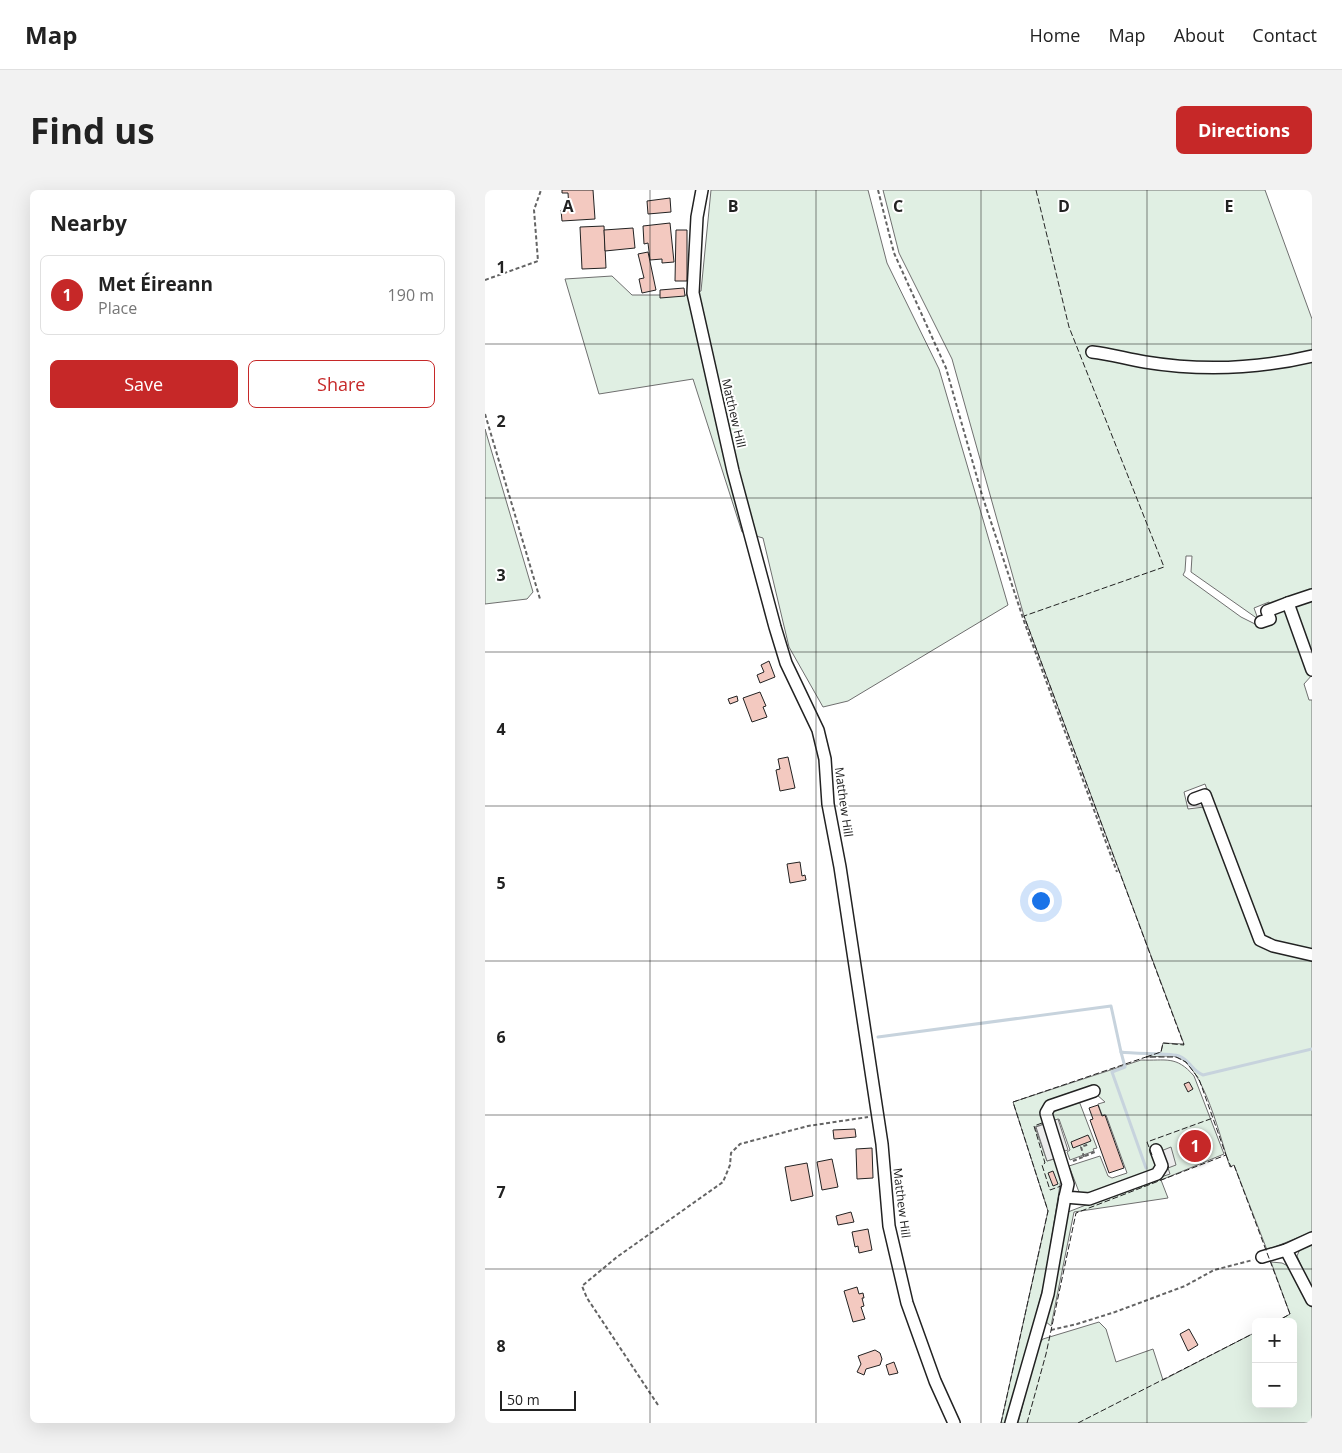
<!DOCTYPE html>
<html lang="en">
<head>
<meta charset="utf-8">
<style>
  :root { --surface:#fff; --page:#f2f2f2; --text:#222; --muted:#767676; --line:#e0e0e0; --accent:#c62828 }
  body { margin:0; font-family:"Open Sans",sans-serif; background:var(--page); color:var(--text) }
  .controls { position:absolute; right:15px; bottom:15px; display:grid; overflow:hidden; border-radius:8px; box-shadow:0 5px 20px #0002 }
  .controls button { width:45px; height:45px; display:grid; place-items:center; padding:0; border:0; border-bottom:1px solid var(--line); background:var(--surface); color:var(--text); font:25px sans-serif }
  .scale { position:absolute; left:15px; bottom:12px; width:76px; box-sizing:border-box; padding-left:5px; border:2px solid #222; border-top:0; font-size:14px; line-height:18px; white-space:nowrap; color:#222; -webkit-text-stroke:4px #fff; paint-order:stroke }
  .you { position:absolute; left:555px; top:710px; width:18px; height:18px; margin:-12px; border:4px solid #fff; border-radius:50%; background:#1a73e8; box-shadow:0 0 0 8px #1a73e833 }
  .badge { display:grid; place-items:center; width:32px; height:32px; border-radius:50%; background:var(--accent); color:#fff; font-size:16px; font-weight:700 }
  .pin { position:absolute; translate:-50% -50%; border:2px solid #fff; box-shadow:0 1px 5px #0006 }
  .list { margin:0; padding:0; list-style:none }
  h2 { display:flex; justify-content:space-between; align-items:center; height:65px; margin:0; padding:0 20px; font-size:21px }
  h2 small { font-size:16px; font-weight:400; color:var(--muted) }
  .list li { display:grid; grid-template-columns:32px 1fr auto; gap:15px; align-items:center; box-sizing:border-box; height:80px; margin:0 10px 10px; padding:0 10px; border:1px solid var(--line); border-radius:8px }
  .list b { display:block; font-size:19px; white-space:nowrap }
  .list p { margin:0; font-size:16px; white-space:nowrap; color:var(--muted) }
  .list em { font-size:16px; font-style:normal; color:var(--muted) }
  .actions { display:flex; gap:10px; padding:15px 20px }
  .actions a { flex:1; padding:11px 0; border:1px solid var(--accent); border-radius:8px; text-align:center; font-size:18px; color:var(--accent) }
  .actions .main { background:var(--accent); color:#fff }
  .map { position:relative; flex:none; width:827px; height:1233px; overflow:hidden; border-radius:8px }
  header { display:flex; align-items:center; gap:30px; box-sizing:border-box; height:70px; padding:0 25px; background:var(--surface); border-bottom:1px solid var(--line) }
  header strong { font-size:24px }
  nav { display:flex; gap:28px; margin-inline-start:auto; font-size:18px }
  .intro { display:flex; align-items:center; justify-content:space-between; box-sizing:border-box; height:120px; padding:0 30px }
  h1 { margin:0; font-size:35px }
  .button { padding:12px 22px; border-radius:8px; background:var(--accent); color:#fff; font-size:18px; font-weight:700 }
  main { display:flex; gap:30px; padding:0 30px }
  aside { flex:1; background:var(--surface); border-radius:8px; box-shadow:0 5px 20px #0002 }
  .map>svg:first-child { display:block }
  .green { fill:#e0efe3; stroke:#6f6f6f }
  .parking { fill:#ededed; stroke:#6f6f6f }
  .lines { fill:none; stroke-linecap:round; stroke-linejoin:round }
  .stream { stroke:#c7d3dd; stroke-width:3 }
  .building { fill:#f3c9c0; stroke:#222 }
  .minor-casing { stroke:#222; stroke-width:14 }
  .path { stroke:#646464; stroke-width:2; stroke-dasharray:4 2.5; stroke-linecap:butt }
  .minor { stroke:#fff; stroke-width:11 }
  .fence { stroke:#222; stroke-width:1; stroke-dasharray:6 2.5; stroke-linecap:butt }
  .grid { fill:none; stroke:#222; stroke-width:1; stroke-opacity:0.55 }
  .labels { text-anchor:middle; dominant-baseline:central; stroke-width:4; stroke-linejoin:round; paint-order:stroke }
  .street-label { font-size:12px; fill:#222; stroke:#fff }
  .grid-label { font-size:16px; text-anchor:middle; font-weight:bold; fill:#222; stroke:#fff; stroke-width:4; stroke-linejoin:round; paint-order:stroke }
</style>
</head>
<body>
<header>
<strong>Map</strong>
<nav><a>Home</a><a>Map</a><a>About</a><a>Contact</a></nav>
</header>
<div class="intro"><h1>Find us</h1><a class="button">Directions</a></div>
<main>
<aside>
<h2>Nearby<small></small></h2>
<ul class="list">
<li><span class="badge">1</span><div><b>Met Éireann</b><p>Place</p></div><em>190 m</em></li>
</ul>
<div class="actions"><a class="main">Save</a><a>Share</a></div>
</aside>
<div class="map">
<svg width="827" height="1233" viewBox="0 0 827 1233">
  <rect width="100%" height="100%" fill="#fff"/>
  <!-- green -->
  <g class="green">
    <path d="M226,0H383L402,73L454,179L523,415L363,511L338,517L304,457L278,348L257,342L208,189L114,204L80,89L127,86L147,105H204L216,101Z"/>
    <path d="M398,0H780L827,129V164L697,178L827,168V402L785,415L784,412L769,418L773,429L706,382L707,366H701L700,381L698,385L756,427L774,436L787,423L796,419L804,424L827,485L819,494L824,510H827V762L779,748L720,594L699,602L703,619L719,617L769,745L827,769V1042L782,1060L749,975L745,977C736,951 719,876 692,867C683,865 671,867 661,867L676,862L678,853L699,854L539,426L467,169L414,63Z"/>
    <path d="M0,239L48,402L42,409L0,414Z"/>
    <path d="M827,408V474L808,419L811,414Z"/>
    <path d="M656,870C681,871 691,865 709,886L739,964L676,990L683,1008L589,1022L566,1136L560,1131L583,1022L606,1013L594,1002L584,976L615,966L623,986L627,988L642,983L621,925H617L613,914L620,912L611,904L563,912L559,934L550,937L562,971L569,969L576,988L575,995L560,1090L523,1233H516L563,1021L528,912Z"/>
    <path d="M594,911L612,958L608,959L609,961L585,970L582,962L585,960L574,929L566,931L565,927L569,919Z"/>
    <path d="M827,1050V1101L812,1066L815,1059Z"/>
    <path d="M786,1072L797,1073L807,1078L827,1118V1233H533L553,1155L558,1149L614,1132L621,1139L631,1172L668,1159L678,1190L771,1142V1214H808V1132H791L805,1124Z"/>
  </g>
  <!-- parking -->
  <g class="parking">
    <path d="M573,929L583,960L576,962L578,966L562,971L551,937Z"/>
    <path d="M686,957L691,975L683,978L685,984L676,987V961Z"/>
  </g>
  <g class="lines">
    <!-- stream -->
    <g class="stream">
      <path d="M393,847L626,816L636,862"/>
      <path d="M661,978L627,882L640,877L636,862C649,864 689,863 694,866C705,870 707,881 718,885L827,859"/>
    </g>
  </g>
  <!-- building -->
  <g class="building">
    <path d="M77,0H108L110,29L77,31L76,20L84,19L83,3H77Z"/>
    <path d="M185,8L186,22L163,24L162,11Z"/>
    <path d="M185,33L189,72L177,73V69L165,70L163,53L159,54L158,36Z"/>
    <path d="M119,36L121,78L97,79L95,37Z"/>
    <path d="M148,38L150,58L120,61L119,40Z"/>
    <path d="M191,40H202V91H190Z"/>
    <path d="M163,62L171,100L157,103L154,89L159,88L153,64Z"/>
    <path d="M199,98L200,106L175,108V100Z"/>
    <path d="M284,471L290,487L275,493L272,485L279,482L276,475Z"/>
    <path d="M275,502L281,516L278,517L282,527L267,532L258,508Z"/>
    <path d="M252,506L253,511L245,514L243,509Z"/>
    <path d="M303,567L310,598L295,601L291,580L295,579L293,569Z"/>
    <path d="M315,672L317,686L320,685L321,690L305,693L302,674Z"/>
    <path d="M704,892L708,899L703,902L699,894Z"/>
    <path d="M613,915L617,926L620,925L639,978L624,983L605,930L608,929L604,918Z"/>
    <path d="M370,939L371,947L349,949L348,940Z"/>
    <path d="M720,942L726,959L699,968L694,954Z"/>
    <path d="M603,945L606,951L588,958L586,952Z"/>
    <path d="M387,958L388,988L372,989L371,959Z"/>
    <path d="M347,969L353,997L337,1000L332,972Z"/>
    <path d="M322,973L328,1006L306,1011L300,977Z"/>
    <path d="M568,981L573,994L568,996L563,983Z"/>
    <path d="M366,1022L369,1032L353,1035L351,1026Z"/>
    <path d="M383,1039L387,1060L374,1063L373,1056L370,1057L367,1042Z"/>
    <path d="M372,1097L374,1104L378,1103L379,1108H377L379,1116L376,1117L380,1129L368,1132L359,1101Z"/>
    <path d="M704,1139L713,1155L703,1161L695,1144Z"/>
    <path d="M390,1160L395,1163L397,1169L395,1175L381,1179L379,1185L372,1182L376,1174L373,1166Z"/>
    <path d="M409,1172L413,1183L404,1185L401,1175Z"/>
  </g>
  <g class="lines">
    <defs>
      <g id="minor">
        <path d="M217,0L212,27L208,103L248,281L290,437L301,473L333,540L340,569L343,614L355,677L397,954L404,1036L422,1113L450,1191L469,1233"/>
        <path d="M607,162C625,164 642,169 660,172C715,181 772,179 827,166"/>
        <path d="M803,413L827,405"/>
        <path d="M776,432L785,429L782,421L803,413L827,480"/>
        <path d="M709,609L720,605L775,750L788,756L827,765"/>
        <path d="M609,901L565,916L561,923L583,994L580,1007L604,1009L672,984L677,976L671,960"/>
        <path d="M801,1060L827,1110"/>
        <path d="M777,1067L801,1060L827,1048"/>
        <path d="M526,1233L563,1104L580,1007"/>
      </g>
    </defs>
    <!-- minor casing -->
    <use href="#minor" class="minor-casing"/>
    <!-- path -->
    <g class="path">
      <path d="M393,0L409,63L461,178L497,305L540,434L632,682"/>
      <path d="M0,90L53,71L49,20L56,0"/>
      <path d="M0,224L55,409"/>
      <path d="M599,967L596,957L604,954"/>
      <path d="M588,971L612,961"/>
      <path d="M566,1140L592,1134L630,1122L700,1096L729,1080L768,1070"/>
      <path d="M173,1215L102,1108L97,1096L132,1067L238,992L245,975L246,963L255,954L323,936L383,927"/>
    </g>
    <!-- minor -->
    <use href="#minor" class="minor"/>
    <!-- fence -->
    <g class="fence">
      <path d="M551,0L584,137L679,377L539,426L699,855L678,853L676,862L661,867"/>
      <path d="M557,933L549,936L560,973L557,975L565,1000L576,996"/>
      <path d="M667,965L662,952L728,928"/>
      <path d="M741,965L746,977L749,975L805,1124L791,1132"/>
      <path d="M516,1233L563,1021L528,912L661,867H691L701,872L714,889L741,965L591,1023L561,1164L542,1233"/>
      <path d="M593,1233L771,1142"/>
    </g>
  </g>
  <!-- grid -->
  <path class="grid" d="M165,0V1233M331,0V1233M496,0V1233M662,0V1233M0,154H827M0,308H827M0,462H827M0,616H827M0,771H827M0,925H827M0,1079H827"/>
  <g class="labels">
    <!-- street labels -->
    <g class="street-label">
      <text transform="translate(249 223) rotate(77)">Matthew Hill</text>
      <text transform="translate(359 612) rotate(82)">Matthew Hill</text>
      <text transform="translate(417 1013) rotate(83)">Matthew Hill</text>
    </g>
  </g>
  <g class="grid-label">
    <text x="83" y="22">A</text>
    <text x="248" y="22">B</text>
    <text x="413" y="22">C</text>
    <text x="579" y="22">D</text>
    <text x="744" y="22">E</text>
    <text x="16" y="83">1</text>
    <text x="16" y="237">2</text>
    <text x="16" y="391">3</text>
    <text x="16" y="545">4</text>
    <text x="16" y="699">5</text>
    <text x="16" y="853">6</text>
    <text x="16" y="1008">7</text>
    <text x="16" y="1162">8</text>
  </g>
</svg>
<div class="controls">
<button>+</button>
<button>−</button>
</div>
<div class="scale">50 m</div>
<div class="you"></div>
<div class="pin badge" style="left:710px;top:956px">1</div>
</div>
</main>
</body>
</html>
